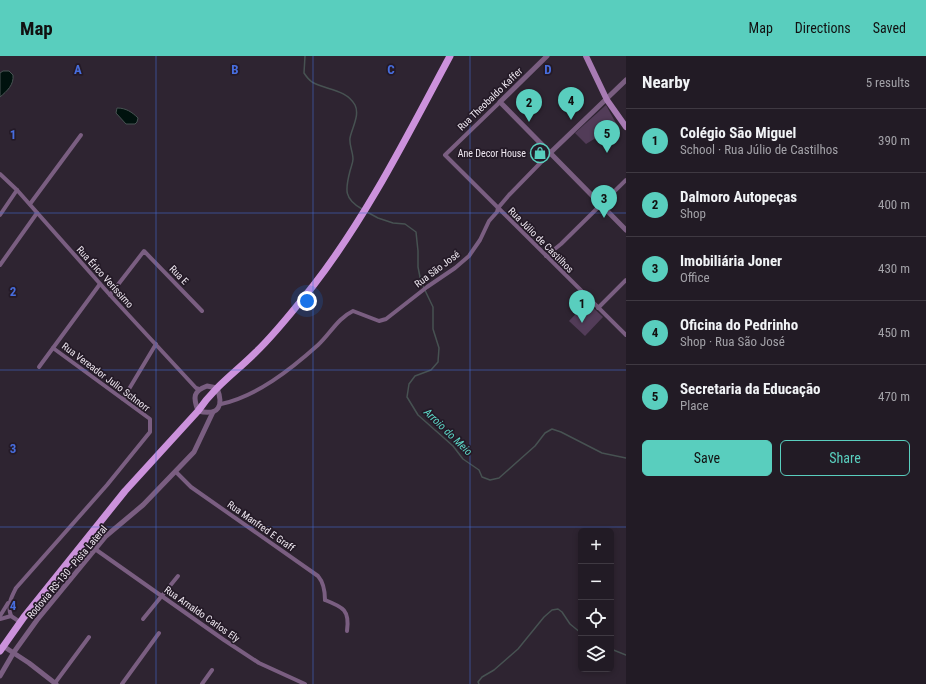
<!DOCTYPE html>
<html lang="en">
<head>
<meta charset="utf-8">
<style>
  :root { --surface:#221b25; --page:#2a242d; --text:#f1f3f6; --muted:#a2a1a7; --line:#3f3942; --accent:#59cebe }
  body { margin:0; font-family:"Roboto Condensed",sans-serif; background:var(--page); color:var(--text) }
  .controls { position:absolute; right:12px; bottom:12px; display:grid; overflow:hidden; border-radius:6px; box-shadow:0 2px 6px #0003 }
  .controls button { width:36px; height:36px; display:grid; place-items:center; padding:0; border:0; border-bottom:1px solid var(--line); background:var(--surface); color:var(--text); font:20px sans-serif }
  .you { position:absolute; left:307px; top:245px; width:14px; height:14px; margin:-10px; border:3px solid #fff; border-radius:50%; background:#1a73e8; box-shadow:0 0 0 6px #1a73e833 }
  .badge { display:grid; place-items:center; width:26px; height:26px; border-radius:50%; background:var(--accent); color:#111; font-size:13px; font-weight:700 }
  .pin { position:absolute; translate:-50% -33px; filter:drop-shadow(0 1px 2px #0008) }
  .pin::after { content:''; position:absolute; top:21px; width:14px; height:12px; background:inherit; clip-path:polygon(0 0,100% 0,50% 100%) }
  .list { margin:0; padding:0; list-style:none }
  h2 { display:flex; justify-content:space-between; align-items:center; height:52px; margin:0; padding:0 16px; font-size:17px }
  h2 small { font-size:13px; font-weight:400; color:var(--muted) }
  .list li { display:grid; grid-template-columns:26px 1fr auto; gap:12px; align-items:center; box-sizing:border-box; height:64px; padding:0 16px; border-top:1px solid var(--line) }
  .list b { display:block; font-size:15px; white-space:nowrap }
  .list p { margin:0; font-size:13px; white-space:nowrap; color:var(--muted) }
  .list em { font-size:13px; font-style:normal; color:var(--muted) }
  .actions { display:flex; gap:8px; padding:12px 16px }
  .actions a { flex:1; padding:9px 0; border:1px solid var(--accent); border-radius:6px; text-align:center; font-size:14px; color:var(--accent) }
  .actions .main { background:var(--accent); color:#111 }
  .icon { flex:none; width:22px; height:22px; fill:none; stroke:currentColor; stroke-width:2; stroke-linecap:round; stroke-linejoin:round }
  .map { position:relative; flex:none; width:626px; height:628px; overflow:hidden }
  header { display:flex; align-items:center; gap:24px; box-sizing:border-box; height:56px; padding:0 20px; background:var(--accent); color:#111 }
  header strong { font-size:19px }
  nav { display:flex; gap:22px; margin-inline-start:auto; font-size:14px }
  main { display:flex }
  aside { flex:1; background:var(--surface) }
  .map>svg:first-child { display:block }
  .green { fill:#523c58 }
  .water { fill:#00120e; stroke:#475252 }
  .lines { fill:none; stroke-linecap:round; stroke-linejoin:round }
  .stream { stroke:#475252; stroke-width:1.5 }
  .minor { stroke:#7a5e81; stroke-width:4 }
  .tertiary { stroke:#7a5e81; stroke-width:5 }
  .secondary { stroke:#a87bb4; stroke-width:6 }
  .primary { stroke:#cc92dc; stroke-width:7 }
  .grid { fill:none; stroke:#476ddd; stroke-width:1; stroke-opacity:0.55 }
  .labels { text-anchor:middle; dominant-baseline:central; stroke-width:3.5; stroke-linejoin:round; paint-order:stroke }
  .street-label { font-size:10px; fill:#eee7f0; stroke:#241a27 }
  .poi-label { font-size:10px; fill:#eee7f0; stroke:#241a27; text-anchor:end }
  .water-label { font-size:11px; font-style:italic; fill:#5dd8c7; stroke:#241a27 }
  .grid-label { font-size:13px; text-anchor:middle; font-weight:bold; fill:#476ddd; stroke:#241a27; stroke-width:3.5; stroke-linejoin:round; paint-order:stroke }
</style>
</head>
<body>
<header>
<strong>Map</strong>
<nav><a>Map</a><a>Directions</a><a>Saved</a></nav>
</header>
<main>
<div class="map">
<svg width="626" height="628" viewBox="0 0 626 628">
  <rect width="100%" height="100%" fill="#2e2431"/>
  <!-- green -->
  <g class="green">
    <path d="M606,49L617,69L586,88L575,77Z"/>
    <path d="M587,246L603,261L585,280L569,265Z"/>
  </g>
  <!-- water -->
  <g class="water">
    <path d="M3,15H9L13,19C14,29 7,35 0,41V17Z"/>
    <path d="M117,52C126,52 132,56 138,62L137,66L135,68H126L116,57Z"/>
  </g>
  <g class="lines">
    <!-- stream -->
    <g class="stream">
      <path d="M305,0L304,17C306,20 309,24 312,26C326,34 346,33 355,49C360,59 352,72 350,82C349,89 353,96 353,103C353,107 351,111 350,115C345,134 344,143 362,153"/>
      <path d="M367,156L378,162L393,167L405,168L416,176L418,195V211L421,226L433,251V273L439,292L438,306L431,314L415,320L409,328L407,341L418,359L453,390L463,403L479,414L482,421L490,424L499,422L535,390L545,377L552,373L561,376L602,397L626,402"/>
      <path d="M611,593L626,599"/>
      <path d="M479,628L478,626L482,621L494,614L518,593L544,561L552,554L558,553L562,556L570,568L581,577"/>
    </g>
    <!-- minor -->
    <g class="minor">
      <path d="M500,46L445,99L626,279"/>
      <path d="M0,118L17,134L110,239L196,332L199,333"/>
      <path d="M30,148L81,79"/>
      <path d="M0,159L17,134"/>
      <path d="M546,200L561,188L626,124"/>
      <path d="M0,209L37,157"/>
      <path d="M110,239L144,195L202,255"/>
      <path d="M598,252L626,224"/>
      <path d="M39,311L100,228"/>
      <path d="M123,343L156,288"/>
      <path d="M221,348C257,340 290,314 318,289C330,278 338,262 353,255L379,265L386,263L427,231L455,212L469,200L480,184L489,165L497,156L498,152L509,139L550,97"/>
      <path d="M176,416L191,431L318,520C324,527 325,535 325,544"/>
      <path d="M95,493L224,584L259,607L305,628"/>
      <path d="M325,544C343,551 350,554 347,575"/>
      <path d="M0,560L8,547"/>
      <path d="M11,560C7,549 11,542 16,532L107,429L150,376V363L53,292"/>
      <path d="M0,563L11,560L20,566"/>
      <path d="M143,563L178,520"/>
      <path d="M55,627L89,581"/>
      <path d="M122,628L159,577"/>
      <path d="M202,628L212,614"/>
    </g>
    <!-- tertiary -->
    <g class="tertiary">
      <path d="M547,0L500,46L626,174"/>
      <path d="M550,97L626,24"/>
      <path d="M207,330L217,332C224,350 219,360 198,355C193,341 193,335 207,330Z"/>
      <path d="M3,590L29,607L56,628"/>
      <path d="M0,620L14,596L37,564L106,480L143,449L194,396L213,356"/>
    </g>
    <!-- secondary -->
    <path class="secondary" d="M586,0L607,44L626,71"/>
    <!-- primary -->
    <path class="primary" d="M0,595L24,561L125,435L198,355C214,331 236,316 256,296C276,277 296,251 313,230C368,159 408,78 450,0"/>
  </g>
  <!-- grid -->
  <path class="grid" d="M156,0V628M313,0V628M470,0V628M0,157H626M0,314H626M0,471H626"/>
  <!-- icons -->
  <defs>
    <symbol id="shop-ring" viewBox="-11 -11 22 22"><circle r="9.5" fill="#241a27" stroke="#59cebe" stroke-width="1.5"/><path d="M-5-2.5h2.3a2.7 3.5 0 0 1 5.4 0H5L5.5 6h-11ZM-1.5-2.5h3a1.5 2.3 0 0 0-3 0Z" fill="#59cebe"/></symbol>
  </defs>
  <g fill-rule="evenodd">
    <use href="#shop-ring" x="529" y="86" width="22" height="22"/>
  </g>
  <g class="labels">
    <!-- street labels -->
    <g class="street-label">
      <text transform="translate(490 43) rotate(-44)">Rua Theobaldo Kaffer</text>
      <text transform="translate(541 184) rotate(45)">Rua Júlio de Castilhos</text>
      <text transform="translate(437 213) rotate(-37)">Rua São José</text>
      <text transform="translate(179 219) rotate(46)">Rua E</text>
      <text transform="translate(105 221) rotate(48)">Rua Érico Veríssimo</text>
      <text transform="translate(106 321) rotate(37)">Rua Vereador Julio Schnorr</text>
      <text transform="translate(261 470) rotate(35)">Rua Manfred E Graff</text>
      <text transform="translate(67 516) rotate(-50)">Rodovia RS-130 - Pista Lateral</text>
      <text transform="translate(202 558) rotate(35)">Rua Arnaldo Carlos Ely</text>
    </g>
    <!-- poi labels -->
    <g class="poi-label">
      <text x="526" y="97">Ane Decor House</text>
    </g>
    <!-- water labels -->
    <g class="water-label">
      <text transform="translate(448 376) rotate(44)">Arroio do Meio</text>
    </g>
  </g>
  <g class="grid-label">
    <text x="78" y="18">A</text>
    <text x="235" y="18">B</text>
    <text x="391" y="18">C</text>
    <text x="548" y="18">D</text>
    <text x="13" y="83">1</text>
    <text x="13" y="240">2</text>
    <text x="13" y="397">3</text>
    <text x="13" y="554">4</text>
  </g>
</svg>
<div class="controls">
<button>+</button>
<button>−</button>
<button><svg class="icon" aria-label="locate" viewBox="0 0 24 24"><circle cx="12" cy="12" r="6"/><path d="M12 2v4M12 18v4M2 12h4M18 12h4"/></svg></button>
<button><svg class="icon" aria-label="layers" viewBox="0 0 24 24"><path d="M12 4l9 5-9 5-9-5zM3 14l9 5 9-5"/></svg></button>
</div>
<div class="you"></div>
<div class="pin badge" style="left:582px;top:267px">1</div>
<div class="pin badge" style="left:529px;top:66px">2</div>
<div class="pin badge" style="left:604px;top:162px">3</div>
<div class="pin badge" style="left:571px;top:64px">4</div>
<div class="pin badge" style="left:607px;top:97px">5</div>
</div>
<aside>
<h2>Nearby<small>5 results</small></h2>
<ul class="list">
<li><span class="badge">1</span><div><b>Colégio São Miguel</b><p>School · Rua Júlio de Castilhos</p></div><em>390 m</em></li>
<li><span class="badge">2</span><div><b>Dalmoro Autopeças</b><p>Shop</p></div><em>400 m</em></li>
<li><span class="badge">3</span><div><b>Imobiliária Joner</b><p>Office</p></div><em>430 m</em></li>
<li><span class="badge">4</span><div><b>Oficina do Pedrinho</b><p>Shop · Rua São José</p></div><em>450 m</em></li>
<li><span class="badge">5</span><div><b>Secretaria da Educação</b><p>Place</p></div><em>470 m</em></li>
</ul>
<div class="actions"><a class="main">Save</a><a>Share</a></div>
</aside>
</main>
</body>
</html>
